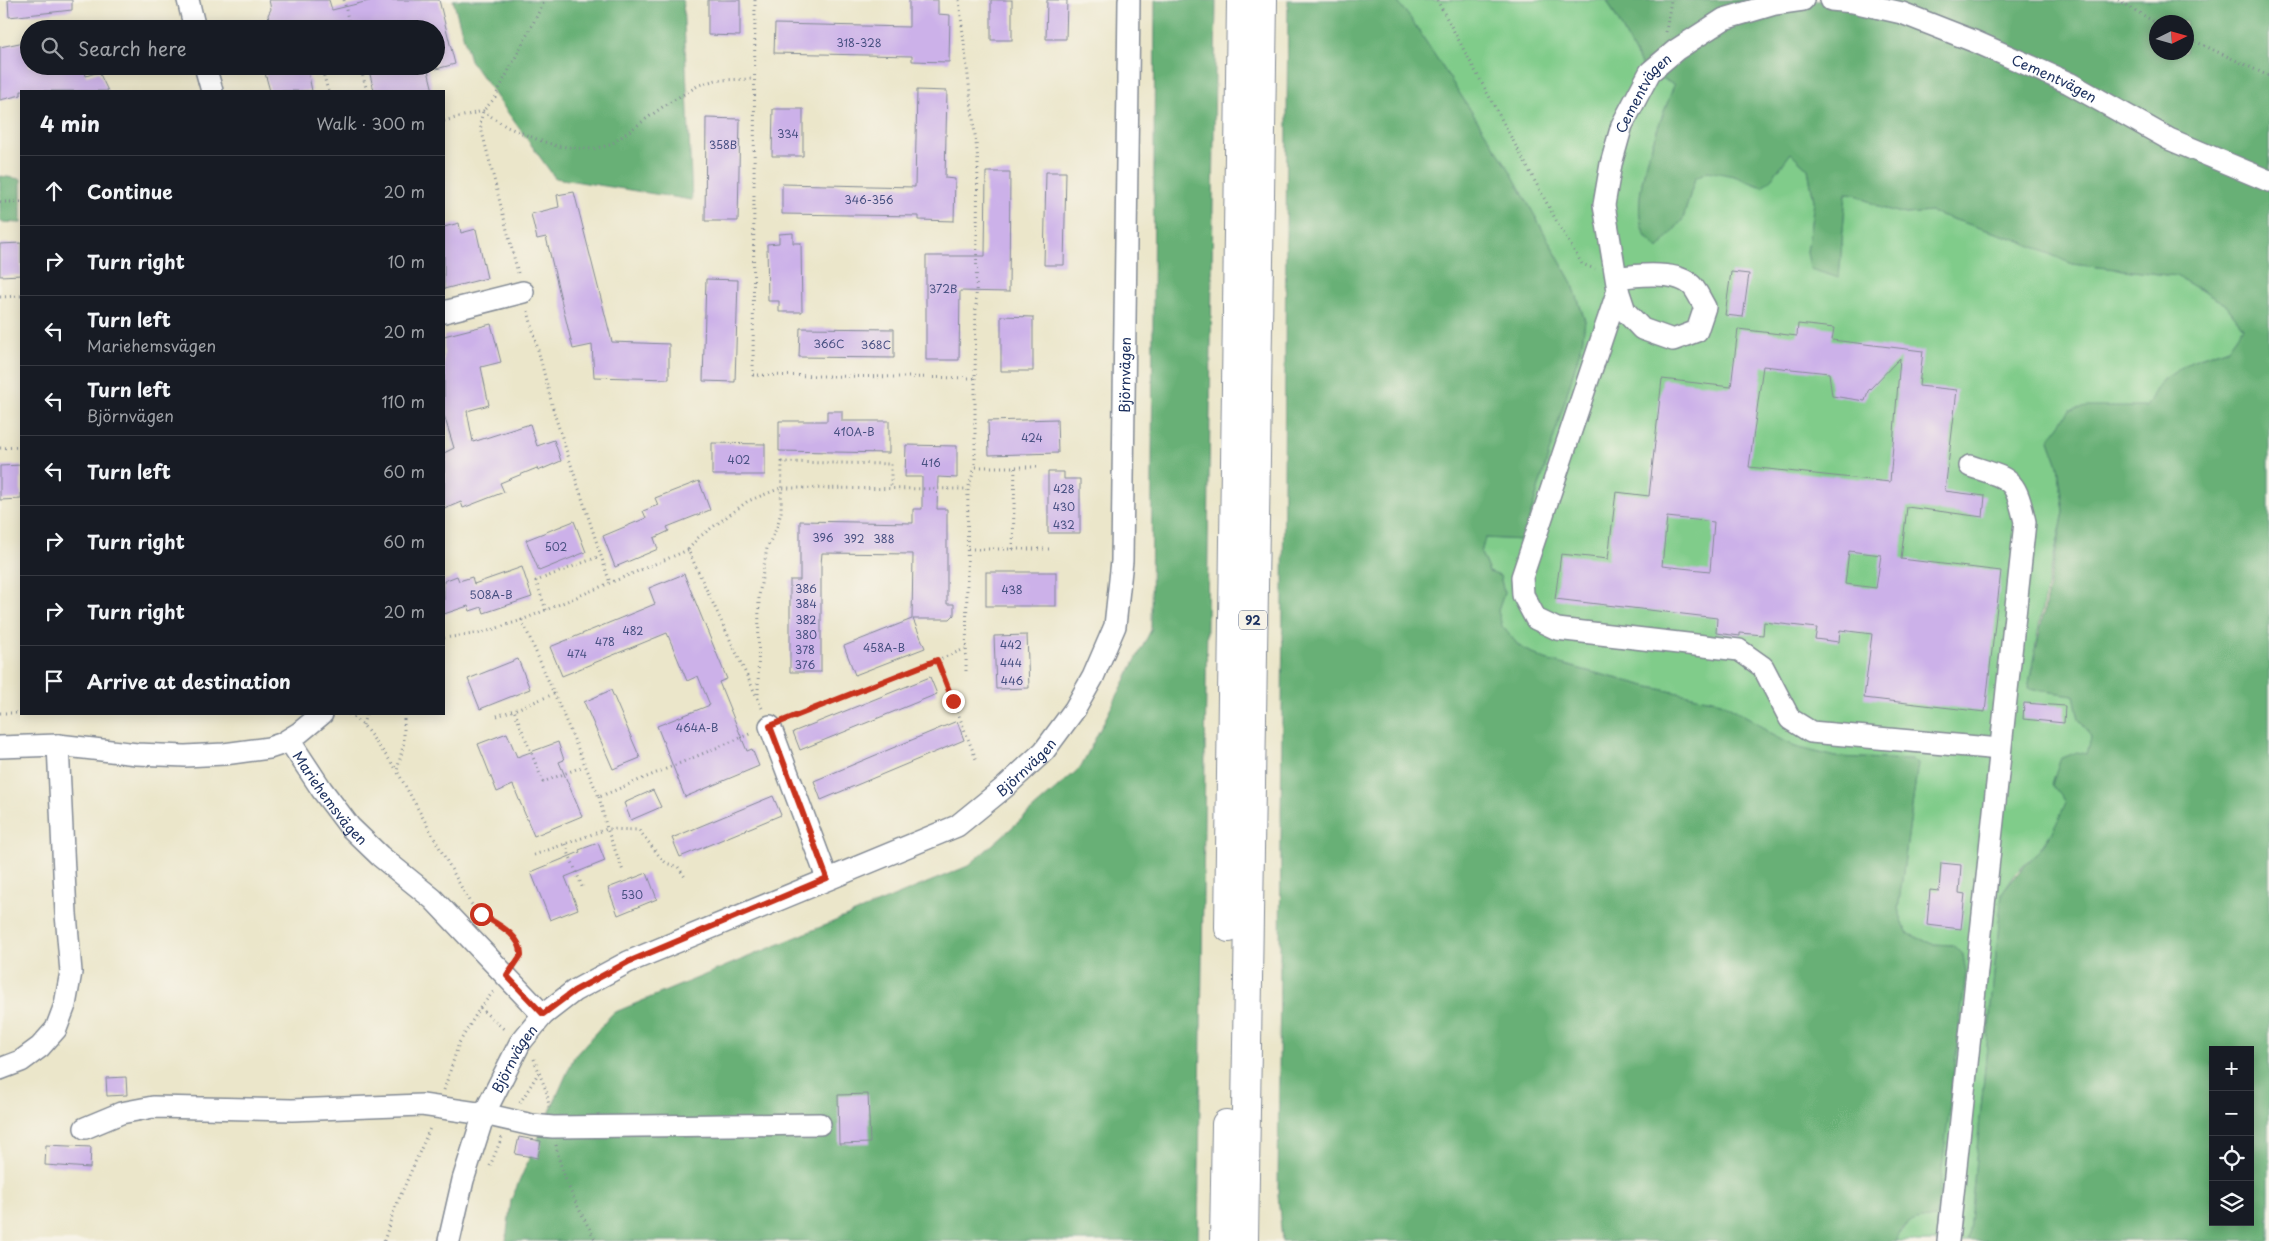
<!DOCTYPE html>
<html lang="en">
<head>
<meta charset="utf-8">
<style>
  :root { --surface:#171b24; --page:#20242c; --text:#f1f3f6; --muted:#9ea1a6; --line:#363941 }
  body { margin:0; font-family:"Playpen Sans",sans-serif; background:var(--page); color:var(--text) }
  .controls { position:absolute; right:15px; bottom:15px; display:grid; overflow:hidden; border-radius:0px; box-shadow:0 2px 12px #0003 }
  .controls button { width:45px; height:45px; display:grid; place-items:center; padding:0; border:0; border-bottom:1px solid var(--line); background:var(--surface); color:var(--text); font:25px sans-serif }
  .compass { position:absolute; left:2149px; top:15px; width:45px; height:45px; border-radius:50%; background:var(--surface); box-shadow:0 2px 12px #0003; rotate:85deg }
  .stop { position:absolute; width:15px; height:15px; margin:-11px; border:4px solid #c8321e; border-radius:50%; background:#fff }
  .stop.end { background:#c8321e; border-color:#fff; box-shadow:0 1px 5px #0008 }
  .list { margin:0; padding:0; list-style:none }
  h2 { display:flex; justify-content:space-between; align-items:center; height:65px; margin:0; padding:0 20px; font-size:21px }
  h2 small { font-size:16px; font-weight:400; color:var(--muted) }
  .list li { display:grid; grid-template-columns:32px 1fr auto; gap:15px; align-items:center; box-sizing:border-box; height:70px; padding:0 20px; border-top:1px solid var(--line) }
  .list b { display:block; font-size:19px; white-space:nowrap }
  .list p { margin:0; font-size:16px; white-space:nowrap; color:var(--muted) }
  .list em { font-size:16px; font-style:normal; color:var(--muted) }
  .icon { flex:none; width:28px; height:28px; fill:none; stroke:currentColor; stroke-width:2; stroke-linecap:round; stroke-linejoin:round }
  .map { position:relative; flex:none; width:2269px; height:1241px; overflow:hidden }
  .search { position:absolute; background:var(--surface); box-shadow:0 2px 12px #0003; left:20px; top:20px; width:425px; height:55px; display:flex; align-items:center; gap:12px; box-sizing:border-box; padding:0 18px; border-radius:28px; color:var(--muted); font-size:19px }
  .panel { position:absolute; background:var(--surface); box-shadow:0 2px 12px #0003; left:20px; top:90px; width:425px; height:625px; border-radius:0px }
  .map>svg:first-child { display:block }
  .green { fill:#80cc8a; stroke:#4e7e74 }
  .forest { fill:#68b076; stroke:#42706a; fill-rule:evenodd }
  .building { fill:#ccb1e9; fill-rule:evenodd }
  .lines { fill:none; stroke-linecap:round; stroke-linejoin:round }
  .minor-casing { stroke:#838a94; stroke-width:24 }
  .highway-casing { stroke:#838a94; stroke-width:30 }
  .path { stroke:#838a94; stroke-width:3; stroke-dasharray:1 4; stroke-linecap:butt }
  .minor { stroke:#fff; stroke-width:21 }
  .highway { stroke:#fff; stroke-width:28 }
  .route { stroke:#c8321e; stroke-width:6 }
  .labels { text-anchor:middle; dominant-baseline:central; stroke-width:5; stroke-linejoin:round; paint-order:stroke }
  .number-label { font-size:11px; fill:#475081 }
  .shield { fill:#f7f3e8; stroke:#5d6a87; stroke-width:1 }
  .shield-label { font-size:12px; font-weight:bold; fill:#1b2f5e }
  .street-label { font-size:14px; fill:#1b2f5e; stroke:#f7f3e8 }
</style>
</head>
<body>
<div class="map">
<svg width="2269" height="1241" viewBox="0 0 2269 1241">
  <rect width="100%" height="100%" fill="#f7f3e8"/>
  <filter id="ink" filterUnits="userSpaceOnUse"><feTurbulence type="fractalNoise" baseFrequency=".02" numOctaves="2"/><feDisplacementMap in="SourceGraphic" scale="10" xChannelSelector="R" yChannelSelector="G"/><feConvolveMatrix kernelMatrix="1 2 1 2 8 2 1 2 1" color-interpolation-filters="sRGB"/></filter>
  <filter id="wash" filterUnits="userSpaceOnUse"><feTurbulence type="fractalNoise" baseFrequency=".0096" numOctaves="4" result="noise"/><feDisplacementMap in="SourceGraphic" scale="20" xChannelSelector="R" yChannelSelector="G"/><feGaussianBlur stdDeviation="1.12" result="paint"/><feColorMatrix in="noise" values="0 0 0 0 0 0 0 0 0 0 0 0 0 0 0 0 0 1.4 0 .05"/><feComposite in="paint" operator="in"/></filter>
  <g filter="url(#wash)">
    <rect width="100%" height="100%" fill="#ebe6ca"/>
    <!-- green -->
    <path class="green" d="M1396,0H1607L1643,68L1674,85C1661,121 1626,198 1645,235C1647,240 1654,244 1659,248L1683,219L1695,178L1708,170L1734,176L1772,178L1791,153L1808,169L1814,201L1807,252L1839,277L1846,193L1855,194L1881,208L1906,214L1931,212L1974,226L2018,240L2072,264L2176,276L2225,304L2243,327L2228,348L2191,361L2160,382L2146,408H2125L2049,440L2058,465L2064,512L2043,604L2028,689L2074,695L2079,719L2091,736L2088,754L2056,826L2037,853L2014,875L2002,893L1968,1241H1896L1897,1235L1911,1221L1953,945L1932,944L1907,933L1898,909L1918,763L1911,760L1836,757L1795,747L1770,734L1756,722L1721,702L1650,687L1545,660L1519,646L1502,626L1498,611L1504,593L1500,576L1489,572L1481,553L1485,538L1523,540L1582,343L1585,320L1573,285L1509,169L1411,19Z"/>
    <!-- forest -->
    <g class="forest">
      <path d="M453,0H683L692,200L555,178L470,60Z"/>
      <path d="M1155,0H1216L1198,1241H506L511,1200L574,1057L613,1013L968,866L1080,768L1151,630Z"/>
      <path d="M1288,0H1396L1411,19L1509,169L1573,285L1585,321L1582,343L1523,540L1485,538L1481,553L1489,572L1500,576L1504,593L1498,611L1502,626L1519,646L1545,660L1650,687L1721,702L1756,722L1770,734L1795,747L1836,757L1911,760L1918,763L1898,909L1907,933L1932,944L1953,945L1963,954L1966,973L1936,1218C1920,1220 1898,1222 1896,1241H1282L1278,1195Z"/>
      <path d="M1607,0H2269V1241H1968L2002,893C2012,878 2024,867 2036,854C2050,839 2058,821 2066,802L2052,785L2060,759L2077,752L2087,754L2091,737L2079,719L2074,695L2028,689L2064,512L2058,465L2049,440L2070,410L2087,407H2146L2160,382L2191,361L2228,348L2243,327L2225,304L2176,276L2072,264L2018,240L1974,226L1931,212L1906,214L1881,208L1855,194L1846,193L1839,278L1810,269L1807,252L1814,201L1808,169L1791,153L1772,178L1762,187L1734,176L1708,171L1695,178L1683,219L1658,249C1654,244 1648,240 1645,235C1626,198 1661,122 1674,85L1643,68ZM2156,22H2186V52H2156ZM2213,1050H2250V1222H2213Z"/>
      <path d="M0,176L21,179V223L0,222Z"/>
    </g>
    <g id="blocks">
      <!-- building -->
      <g class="building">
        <path d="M8,0H72V10L9,17Z"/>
        <path d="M269,0H329L332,10L373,0H439L455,64L436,69V29H271L268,15L271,9Z"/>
        <path d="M708,0H740V36L708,35Z"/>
        <path d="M909,0H938V14L950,15L949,62L912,61V56L774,53L775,24L909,27Z"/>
        <rect x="991" y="0" width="21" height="40"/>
        <path d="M1047,0H1067L1066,39H1046Z"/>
        <path d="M29,41V66H84L86,76L99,72L108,91H21V95L0,100V47Z"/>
        <path d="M263,66H307L312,91H270Z"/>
        <path d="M368,66H427L433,91H374Z"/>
        <path d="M917,90L947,91L945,178L955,179L954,221L919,220V216L782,214V184L915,187Z"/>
        <path d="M773,109H803V156H772Z"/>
        <path d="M706,118L740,119L738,221H705Z"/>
        <path d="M986,172H1010L1009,292L960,291L959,360H926V256H985Z"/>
        <path d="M1046,172H1066L1064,265H1044Z"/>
        <path d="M574,192L612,342L669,344V379L594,377L592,345L573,349L546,237L537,239L531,214L559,207L557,195Z"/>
        <path d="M459,223L461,233L476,229L487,278L444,289V227Z"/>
        <path d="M793,233V243H801L802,312H779V301H768L767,244L779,243V234Z"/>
        <path d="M21,243V275L0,276V244Z"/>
        <path d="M1731,272L1749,274L1743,317L1725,315Z"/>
        <path d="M706,279L738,280L735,382L703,381Z"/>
        <path d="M1001,316L1033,317V371H1001Z"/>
        <path d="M491,324L501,362L481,367L489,405L467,411L473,442L530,424L537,446L554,440L561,461L538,471L537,468L500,483L504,492L463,508L461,502L444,509V453L454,448L444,415V336Z"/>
        <path d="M1798,324L1834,328L1832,340L1923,351L1919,386L1957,390L1945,491L1985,496L1983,517L1907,507L1901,559L2001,571L1985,712L1864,698L1872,634L1840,630L1839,642L1815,639L1817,628L1764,622L1763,635L1740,633V636L1716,633L1717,618L1555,599L1561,554L1608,559L1616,492L1649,496L1662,379L1731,387L1738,329L1797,336ZM1900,358L1890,482L1749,467L1763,366L1829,373L1832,396L1865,401L1868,391ZM1667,517L1714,522L1710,571L1662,566ZM1849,551L1881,555L1876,588L1845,584Z"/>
        <path d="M800,328L894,329V358L799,357Z"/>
        <path d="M827,411H842V421H889V453L779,451V421H827Z"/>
        <path d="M1057,419L1058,453L989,455L988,421Z"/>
        <path d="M712,443L765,444V475H712Z"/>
        <path d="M906,445L957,446V478L938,477L937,509H947V604H954V615L950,619H913L925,648L855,675L844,646L912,619L913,554L822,553L821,564V672H790V580H800V521L913,523V509H922V477H905Z"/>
        <path d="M21,465V499L0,500V466Z"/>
        <path d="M1048,472H1064V479H1080V533H1048Z"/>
        <path d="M699,481L710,510L667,527L669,531L654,538L658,549L615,567L603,536L646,518L643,511L658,505L655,498Z"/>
        <path d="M574,521L586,552L539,571L526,540Z"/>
        <path d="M522,567L532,597L484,613L482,607L470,611L468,606L444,614V581L457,576L459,581L472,577L474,584Z"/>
        <rect x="986" y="572" width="70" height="34"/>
        <path d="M684,574L727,679L719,682L747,751L752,749L759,766L685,797L657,726L710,705L698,676L687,681L667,633L562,676L550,647L655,604L649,588Z"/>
        <path d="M1027,635L1029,688L996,689L994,636Z"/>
        <path d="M518,659L530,689L480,709L468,679Z"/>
        <path d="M930,677L937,694L800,750L793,732Z"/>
        <path d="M611,690L640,758L613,769L584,702Z"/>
        <path d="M2024,703L2065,706L2064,723L2023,719Z"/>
        <path d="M957,721L964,740L821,800L814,781Z"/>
        <path d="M507,733L517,757L558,742L564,760L559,762L582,816L534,836L513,785L497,792L478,744Z"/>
        <path d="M653,790L661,807L631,820L624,803Z"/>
        <path d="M773,796L781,815L680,857L672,838Z"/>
        <path d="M598,843L605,861L565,877L578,909L550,920L531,872L580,852L579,850Z"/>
        <path d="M1941,863L1961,865L1959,893L1965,894L1961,929L1927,925L1930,890L1939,891Z"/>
        <path d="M647,873L657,899L618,915L608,888Z"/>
        <path d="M126,1077L127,1095L107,1096L106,1078Z"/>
        <path d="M868,1094L870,1143L839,1144L838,1095Z"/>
        <path d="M519,1137L541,1141L538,1158L515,1154Z"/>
        <path d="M46,1145L91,1147L90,1168L45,1165Z"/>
      </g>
    </g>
  </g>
  <g filter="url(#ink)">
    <use href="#blocks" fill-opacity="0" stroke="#838a94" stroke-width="1"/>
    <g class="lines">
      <defs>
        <g id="minor">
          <path d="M188,0L195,29"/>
          <path id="s1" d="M1831,0L1853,2L1902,13L1976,42L2069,83L2169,139L2269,181"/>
          <path d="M205,66L212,91"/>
          <path id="s2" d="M1617,278C1636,275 1674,271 1690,284C1696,288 1701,301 1705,307L1697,331L1673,340L1642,329L1625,311L1618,290L1604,205L1611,164L1622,125L1650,72L1676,50L1724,19L1775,4L1803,0"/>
          <path d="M1618,290L1522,577L1523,595L1536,619L1557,629L1739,650L1763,667L1790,719L1811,732L2000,749"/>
          <path d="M444,312L523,292"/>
          <path d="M770,726L827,878"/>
          <path id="s3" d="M289,740L322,790L350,827L380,856L433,899L543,1015"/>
          <path d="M0,747L58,745L137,754L185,756L224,754L269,748L281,744L299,733L322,714"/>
          <path d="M0,1069L21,1061L40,1047L56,1029L65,1005L71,972L66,914L58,745"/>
          <path d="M85,1128L121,1113L153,1107L292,1110L422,1105L484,1114L532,1125L553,1127L820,1124"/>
          <path id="s4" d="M449,1241L463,1180L484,1114L520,1043L543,1015L574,991L628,962L957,826L1005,787L1044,751L1075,709L1093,677L1115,626L1122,561L1129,0"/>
          <path d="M1948,1241L2025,522C2015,477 2012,480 1970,466"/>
        </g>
        <g id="highway">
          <path d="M1229,928L1241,0"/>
          <path d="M1224,1241L1226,1124"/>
          <path d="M1244,1241L1263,0"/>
        </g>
      </defs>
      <!-- minor casing -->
      <use href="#minor" class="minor-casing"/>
      <!-- highway casing -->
      <use href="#highway" class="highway-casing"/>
      <!-- path -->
      <g class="path">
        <path d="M344,0L350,29"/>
        <path d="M755,0L753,375L975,378L978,160L959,0"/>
        <path d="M1437,0L1557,222L1582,264L1595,269"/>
        <path d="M2118,0L2156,23"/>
        <path d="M1666,32L1671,0"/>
        <path d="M2186,37L2269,76"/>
        <path d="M360,66L367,91"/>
        <path d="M328,91L324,76L330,66"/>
        <path d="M444,121L483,111L507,127L539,140L557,146L592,149L610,145L664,106L699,85L716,80L754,79"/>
        <path d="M0,202H21"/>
        <path d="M518,273L480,124L483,111L494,99L545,0"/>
        <path d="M0,297L21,296"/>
        <path d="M528,311L555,416L610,583"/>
        <path d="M975,378V467H1040"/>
        <path d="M0,448L21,447"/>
        <path d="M968,549H1052"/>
        <path d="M1013,549L1015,467"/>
        <path d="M688,550L522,620L599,797L752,733"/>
        <path d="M546,610L536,581L600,556"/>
        <path d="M444,638L482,633L522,620"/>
        <path d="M937,660L976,759"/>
        <path d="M966,671L968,489L975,467"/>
        <path d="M554,694L514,710L543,782L584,766"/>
        <path d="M758,699L759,596L767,548L777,527L781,512L782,462L891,464V489"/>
        <path d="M762,708L688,550L698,538L748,501L781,488L968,489"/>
        <path d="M0,713H21"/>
        <path d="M349,714L363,725L397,770"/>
        <path d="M404,714V742L397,771L469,901C473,906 478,912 483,915C499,926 529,939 518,961"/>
        <path d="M497,716L514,710"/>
        <path d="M788,719L965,649"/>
        <path d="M363,725L366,714"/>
        <path d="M599,797L607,829L623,871"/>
        <path d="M565,844L583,889"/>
        <path d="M534,855L607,829L639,830L660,857L666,863L678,867L685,877"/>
        <path d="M480,1008L506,1031"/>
        <path d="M534,1059L547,1093L549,1107"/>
        <path d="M444,1090L459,1043L480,1008L494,991"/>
        <path d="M520,1103L539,1072"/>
        <path d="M556,1145C562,1180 580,1211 596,1241"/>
        <path d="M490,1166L502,1137"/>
        <path d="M384,1241L394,1210L431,1126"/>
      </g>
      <!-- minor -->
      <use href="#minor" class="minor"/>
      <!-- highway -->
      <use href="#highway" class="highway"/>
    </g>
  </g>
  <g class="lines" filter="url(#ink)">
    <!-- route -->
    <path class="route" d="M481,914C495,923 522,935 521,955L507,976L543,1014L574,991L628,962L827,878L770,726L937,660L953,701"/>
  </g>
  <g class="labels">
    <!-- number labels -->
    <g class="number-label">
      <text x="859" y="42">318-328</text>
      <text x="788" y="133">334</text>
      <text x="723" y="144">358B</text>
      <text x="869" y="199">346-356</text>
      <text x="943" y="288">372B</text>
      <text x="829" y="343">366C</text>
      <text x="876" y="344">368C</text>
      <text x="854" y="431">410A-B</text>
      <text x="1032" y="437">424</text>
      <text x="739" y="459">402</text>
      <text x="931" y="462">416</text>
      <text x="1064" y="488">428</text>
      <text x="1064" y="506">430</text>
      <text x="1064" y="524">432</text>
      <text x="823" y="537">396</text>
      <text x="854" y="538">392</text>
      <text x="884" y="538">388</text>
      <text x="556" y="546">502</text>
      <text x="806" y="588">386</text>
      <text x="1012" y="589">438</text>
      <text x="491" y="594">508A-B</text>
      <text x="806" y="603">384</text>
      <text x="806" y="619">382</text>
      <text x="633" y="630">482</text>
      <text x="806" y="634">380</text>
      <text x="605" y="641">478</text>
      <text x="1011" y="644">442</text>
      <text x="884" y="647">458A-B</text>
      <text x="805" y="649">378</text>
      <text x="577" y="653">474</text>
      <text x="1011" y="662">444</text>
      <text x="805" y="664">376</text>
      <text x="1012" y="680">446</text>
      <text x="697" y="727">464A-B</text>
      <text x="632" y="894">530</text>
    </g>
    <!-- shield labels -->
    <rect class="shield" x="1239" y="610.5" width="28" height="19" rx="4"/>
    <g class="shield-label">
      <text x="1253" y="620">92</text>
    </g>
    <!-- street labels -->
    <g class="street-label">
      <text stroke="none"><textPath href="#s1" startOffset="238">Cementvägen</textPath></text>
      <text stroke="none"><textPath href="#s2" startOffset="440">Cementvägen</textPath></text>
      <text stroke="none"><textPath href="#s4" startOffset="1215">Björnvägen</textPath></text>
      <text stroke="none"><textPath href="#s4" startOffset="795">Björnvägen</textPath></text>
      <text stroke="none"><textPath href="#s3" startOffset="71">Mariehemsvägen</textPath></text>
      <text stroke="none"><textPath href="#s4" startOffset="195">Björnvägen</textPath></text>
    </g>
  </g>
</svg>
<div class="controls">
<button>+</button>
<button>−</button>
<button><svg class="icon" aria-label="locate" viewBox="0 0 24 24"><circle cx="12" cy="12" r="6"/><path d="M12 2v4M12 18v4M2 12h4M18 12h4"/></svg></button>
<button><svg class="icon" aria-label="layers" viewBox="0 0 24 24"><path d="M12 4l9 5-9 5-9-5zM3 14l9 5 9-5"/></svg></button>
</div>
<svg class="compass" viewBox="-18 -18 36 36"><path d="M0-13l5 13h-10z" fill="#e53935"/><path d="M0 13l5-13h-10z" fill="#9ea1a6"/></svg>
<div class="stop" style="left:481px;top:914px"></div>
<div class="stop end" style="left:953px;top:701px"></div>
<div class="search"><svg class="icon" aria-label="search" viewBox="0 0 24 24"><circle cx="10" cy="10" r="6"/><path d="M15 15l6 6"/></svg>Search here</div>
<section class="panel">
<h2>4 min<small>Walk · 300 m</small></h2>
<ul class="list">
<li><svg class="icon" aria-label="ahead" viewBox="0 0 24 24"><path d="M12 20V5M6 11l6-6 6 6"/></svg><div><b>Continue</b></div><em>20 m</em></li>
<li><svg class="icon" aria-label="right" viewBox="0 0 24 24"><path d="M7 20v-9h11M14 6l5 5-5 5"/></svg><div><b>Turn right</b></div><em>10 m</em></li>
<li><svg class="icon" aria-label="left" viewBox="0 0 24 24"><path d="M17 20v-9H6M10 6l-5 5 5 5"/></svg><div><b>Turn left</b><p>Mariehemsvägen</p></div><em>20 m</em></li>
<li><svg class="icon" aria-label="left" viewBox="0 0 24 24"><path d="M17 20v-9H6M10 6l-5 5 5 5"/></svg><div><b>Turn left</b><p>Björnvägen</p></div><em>110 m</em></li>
<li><svg class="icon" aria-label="left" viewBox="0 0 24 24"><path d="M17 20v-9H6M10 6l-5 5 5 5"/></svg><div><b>Turn left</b></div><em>60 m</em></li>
<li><svg class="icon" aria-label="right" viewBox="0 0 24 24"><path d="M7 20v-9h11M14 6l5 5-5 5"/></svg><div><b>Turn right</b></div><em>60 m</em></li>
<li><svg class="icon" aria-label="right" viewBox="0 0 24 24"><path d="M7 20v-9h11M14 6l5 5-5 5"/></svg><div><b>Turn right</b></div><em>20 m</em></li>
<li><svg class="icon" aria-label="arrive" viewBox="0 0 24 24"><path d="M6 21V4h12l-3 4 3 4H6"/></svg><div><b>Arrive at destination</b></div></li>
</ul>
</section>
</div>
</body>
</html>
